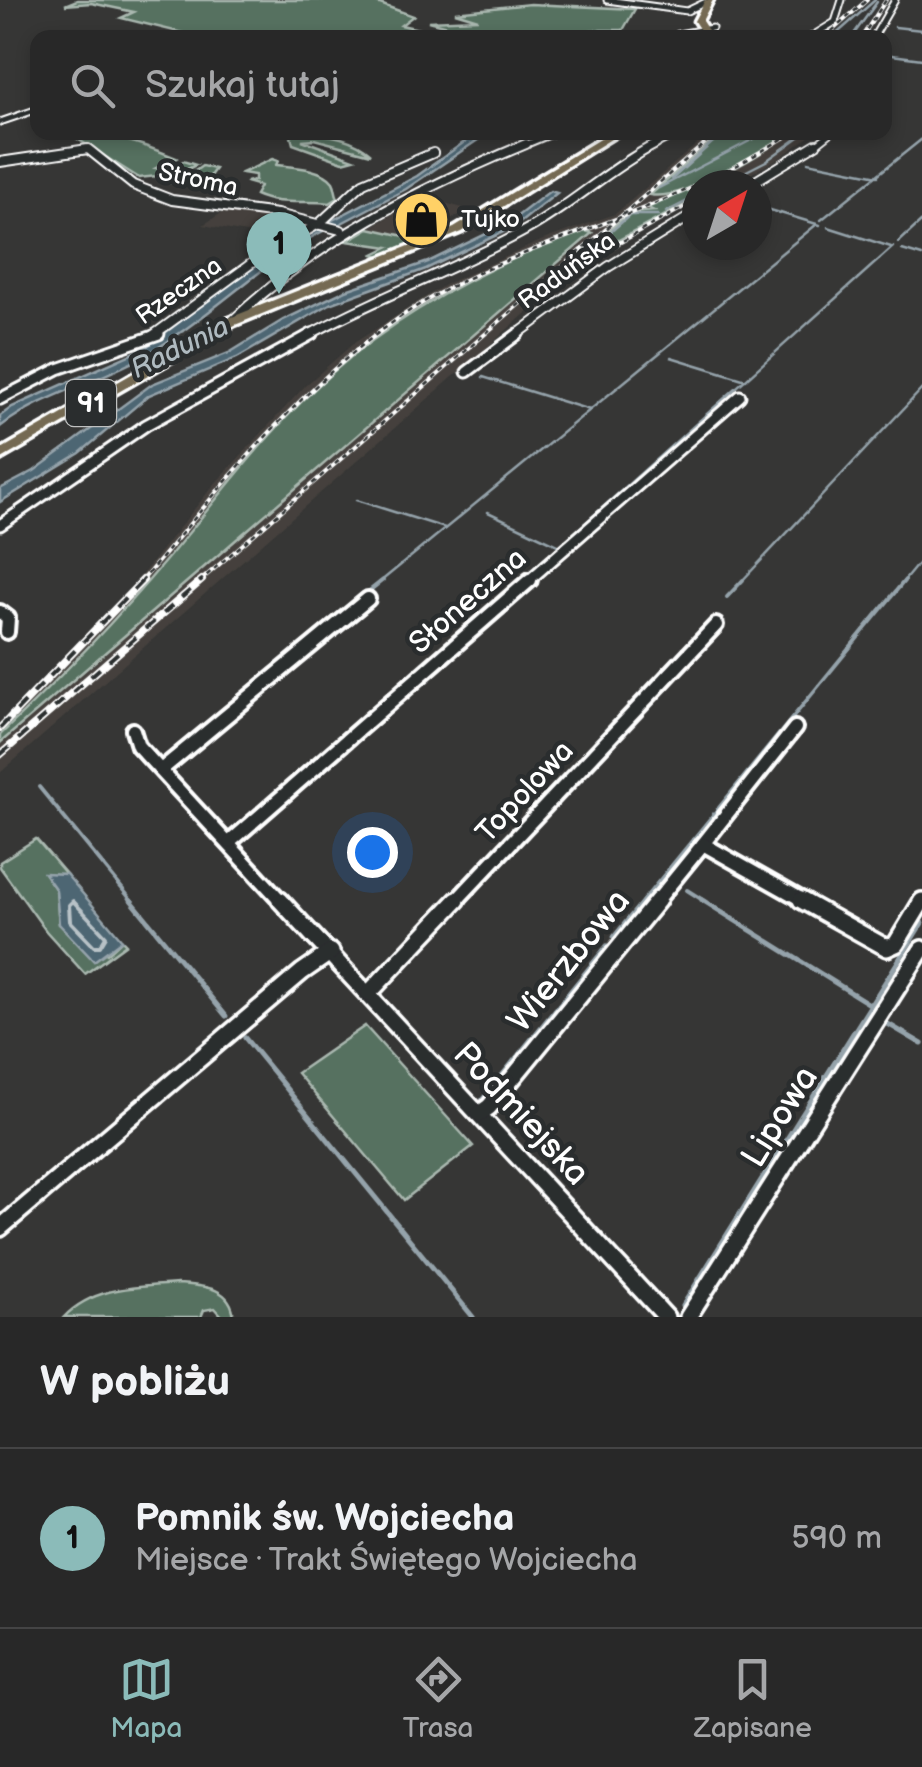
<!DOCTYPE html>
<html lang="pl">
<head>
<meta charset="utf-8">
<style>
  :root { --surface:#282828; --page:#303030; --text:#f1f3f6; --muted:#a5a6a8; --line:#444445; --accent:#8bbbb9 }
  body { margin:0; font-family:"Balsamiq Sans",sans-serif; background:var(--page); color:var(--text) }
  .compass { position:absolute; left:682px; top:170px; width:90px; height:90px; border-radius:50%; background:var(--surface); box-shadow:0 5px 15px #0003; rotate:39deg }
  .you { position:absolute; left:372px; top:852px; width:35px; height:35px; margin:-25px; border:8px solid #fff; border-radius:50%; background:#1a73e8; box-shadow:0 0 0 15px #1a73e833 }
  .badge { display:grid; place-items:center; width:65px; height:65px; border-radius:50%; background:var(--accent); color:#111; font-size:32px; font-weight:700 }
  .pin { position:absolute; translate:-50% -82px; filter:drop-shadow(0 2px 5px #0008) }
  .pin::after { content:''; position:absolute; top:52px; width:35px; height:30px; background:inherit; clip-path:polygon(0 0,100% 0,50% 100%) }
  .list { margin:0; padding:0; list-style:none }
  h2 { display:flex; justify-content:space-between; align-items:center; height:130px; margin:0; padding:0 40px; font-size:42px }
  h2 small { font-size:32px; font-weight:400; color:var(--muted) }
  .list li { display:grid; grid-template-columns:65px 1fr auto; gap:30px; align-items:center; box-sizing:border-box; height:180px; padding:0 40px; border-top:2px solid var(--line) }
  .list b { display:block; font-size:38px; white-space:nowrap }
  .list p { margin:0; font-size:32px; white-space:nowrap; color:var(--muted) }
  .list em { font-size:32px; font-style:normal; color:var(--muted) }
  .icon { flex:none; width:55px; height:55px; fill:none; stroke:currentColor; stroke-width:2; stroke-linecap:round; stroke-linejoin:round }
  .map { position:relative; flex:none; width:922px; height:1317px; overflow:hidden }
  .search { position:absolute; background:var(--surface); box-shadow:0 5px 15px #0003; left:30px; right:30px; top:30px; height:110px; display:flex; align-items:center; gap:25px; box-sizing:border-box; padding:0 35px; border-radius:20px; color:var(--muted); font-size:38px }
  .sheet { height:310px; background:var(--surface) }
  nav { display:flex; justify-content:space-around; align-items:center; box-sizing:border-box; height:140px; border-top:2px solid var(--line); background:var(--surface); font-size:28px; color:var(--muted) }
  nav a { display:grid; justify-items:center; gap:5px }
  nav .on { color:var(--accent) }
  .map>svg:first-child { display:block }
  .built { fill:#45413d }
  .green { fill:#567160; stroke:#aab8b0; stroke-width:2.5 }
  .water { fill:#4e6673; stroke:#95a3ab; stroke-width:2.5 }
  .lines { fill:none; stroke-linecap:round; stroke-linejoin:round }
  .shore { stroke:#b8c2c7; stroke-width:4 }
  .stream-far2 { stroke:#95a3ab; stroke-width:2.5 }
  .stream-far1 { stroke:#95a3ab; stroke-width:4 }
  .stream { stroke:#95a3ab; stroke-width:5 }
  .canal { fill:#4e6673; fill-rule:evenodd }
  .minor-far4-casing { stroke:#fff; stroke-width:9 }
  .minor-far3-casing { stroke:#fff; stroke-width:12 }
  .minor-far2-casing { stroke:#fff; stroke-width:15 }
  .minor-far1-casing { stroke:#fff; stroke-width:20 }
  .minor-casing { stroke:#fff; stroke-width:22 }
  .primary-casing { stroke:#fff; stroke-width:7 }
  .minor-far4 { stroke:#2a2d2e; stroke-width:5 }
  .minor-far3 { stroke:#2a2d2e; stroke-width:8 }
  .minor-far2 { stroke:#2a2d2e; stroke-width:9 }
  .minor-far1 { stroke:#2a2d2e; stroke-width:12 }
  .minor { stroke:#2a2d2e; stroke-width:15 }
  .primary { fill:#746b52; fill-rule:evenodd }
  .rail-far1-casing { stroke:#fff; stroke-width:4 }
  .rail-casing { stroke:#fff; stroke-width:8 }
  .rail-far1 { stroke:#2a2d2e; stroke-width:2.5; stroke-dasharray:5; stroke-linecap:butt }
  .rail { stroke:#2a2d2e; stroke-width:4; stroke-dasharray:12; stroke-linecap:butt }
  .labels { text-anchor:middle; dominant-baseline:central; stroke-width:9; stroke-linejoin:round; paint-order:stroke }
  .far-street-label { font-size:25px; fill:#fff; stroke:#2a2d2e }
  .far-poi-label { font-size:25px; fill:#fff; stroke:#2a2d2e; text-anchor:start }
  .far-water-label { font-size:28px; font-style:italic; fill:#afbac0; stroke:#2a2d2e }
  .shield { fill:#2a2d2e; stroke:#bfc0c0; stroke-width:2.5 }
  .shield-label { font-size:28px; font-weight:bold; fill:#fff }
  .street-label { font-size:30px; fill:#fff; stroke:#2a2d2e }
  .near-street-label { font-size:35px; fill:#fff; stroke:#2a2d2e }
</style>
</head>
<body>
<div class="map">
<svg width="922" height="1317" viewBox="0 0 922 1317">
  <rect width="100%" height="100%" fill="#363635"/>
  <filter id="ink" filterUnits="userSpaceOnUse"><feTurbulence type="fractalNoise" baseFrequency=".01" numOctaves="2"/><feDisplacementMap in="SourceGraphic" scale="20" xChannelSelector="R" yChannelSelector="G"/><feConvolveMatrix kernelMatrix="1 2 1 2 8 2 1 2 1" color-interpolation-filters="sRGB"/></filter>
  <g filter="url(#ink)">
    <!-- built -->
    <g class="built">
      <path d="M710,133H814L781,157L731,185H697V202L622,242L549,293L0,773V723L132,587L212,487L306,385L354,343L446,284L543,240L615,214Z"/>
      <path d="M423,197L470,210L413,238L369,228Z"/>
      <path d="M226,210L267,216L258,225L290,234L272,246L255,243L262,236L203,225Z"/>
    </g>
    <!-- green -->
    <g class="green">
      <path d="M77,0H369L413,16L401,25L455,37L203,38L121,18L134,12L91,3L65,5Z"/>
      <path d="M530,4L635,9L623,30H591L577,34L578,37H489L428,21L478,19L455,12Z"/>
      <path d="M68,133C108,132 140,143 176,158L156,168L170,170L183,161L196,165L171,177L191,174L202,166L215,169L207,180L199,177L169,183L157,176L139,178Z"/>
      <path d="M290,133C318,132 350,135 371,154L314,139L302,140L354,159L343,162L293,144Z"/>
      <path d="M722,133H790C762,154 685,201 650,195Z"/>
      <path d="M272,159L278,161L276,165C292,167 323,168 333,182C336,187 335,193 338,198L330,203C304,200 279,206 255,195L260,186L246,182L255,180V175L242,173Z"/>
      <path d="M697,187V198L568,267L629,213L654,211L647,207Z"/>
      <path d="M369,228L413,238L427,232L437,236L382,257L374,254L388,247L347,241Z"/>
      <path d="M583,230L592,233L0,743V735C59,679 115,621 167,559C221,495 270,427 333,372C406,308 492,264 583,230Z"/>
      <path d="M36,839L66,874H45L56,890L59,924L107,954L122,940L126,944L85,974L46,931L0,867V862Z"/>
      <path d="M365,1026L473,1146L404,1200L297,1073Z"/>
      <path d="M177,1284C203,1286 231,1286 234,1317H223L215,1308L204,1310L201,1317H64C94,1286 136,1287 177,1284Z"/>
    </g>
    <!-- water -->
    <g class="water">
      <path d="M477,133H488L406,189L336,226L327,223L417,176Z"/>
      <path d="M550,191L557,193L516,226L426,269L330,304L237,358L149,395L80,453L0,502V489L34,471L152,384L229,353L283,320L346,290L428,262L507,224Z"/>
      <path d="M319,227L327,229C262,262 213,315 151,352C102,382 46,392 0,427V416L12,407L145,348L251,268Z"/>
      <path d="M44,873L66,874L122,940L94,961L59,924L56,890Z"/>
    </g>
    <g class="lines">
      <!-- shore -->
      <path class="shore" d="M73,901L106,936L100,946H94L70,921L69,905Z"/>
      <!-- stream-far2 -->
      <g class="stream-far2">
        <path d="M895,27L922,30"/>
        <path d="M832,38L875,0"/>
        <path d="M851,38L877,2"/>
        <path d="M865,38L868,30"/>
        <path d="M884,54L922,59"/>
        <path d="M808,162L878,176"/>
        <path d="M672,179L724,132"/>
        <path d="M719,185L766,161L806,132"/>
        <path d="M659,188L767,132"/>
        <path d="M757,206L820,225"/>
        <path d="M666,212L697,196"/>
        <path d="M821,220L922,139"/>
        <path d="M828,227L891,247"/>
        <path d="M898,243L922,221"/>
        <path d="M902,250L922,256"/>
        <path d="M570,267L630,215H658"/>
        <path d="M671,357L746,380"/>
        <path d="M483,377L590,410"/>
        <path d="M356,500L445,528"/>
        <path d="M488,512L560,546"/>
        <path d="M524,578L893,247"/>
        <path d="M380,582L817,224"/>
        <path d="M741,582L922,389"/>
        <path d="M903,582L922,559"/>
      </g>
      <!-- stream-far1 -->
      <g class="stream-far1">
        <path d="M364,595L383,580"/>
        <path d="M727,597L743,580"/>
        <path d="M39,787L133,902"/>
        <path d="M687,890L706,902"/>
        <path d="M642,902L905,580"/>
      </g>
      <!-- stream -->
      <g class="stream">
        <path d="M131,900L226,1016"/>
        <path d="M702,900L871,1005"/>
        <path d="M614,937L644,900"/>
        <path d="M888,1024L922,1044"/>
        <path d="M245,1038L473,1317"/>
        <path d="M483,1099L607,946"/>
        <path d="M683,1305L922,923"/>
      </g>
      <!-- canal -->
      <path class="canal" d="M94,411L116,418L118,420L113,423L91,416L89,414Z"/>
      <defs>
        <g id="minor-far4">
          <path d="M607,0L687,11L708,1"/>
          <path d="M678,34L712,28"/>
          <path d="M809,38L835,22L842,0"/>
          <path d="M873,38L895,0"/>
          <path d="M0,122L38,109"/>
          <path d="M520,147L556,132"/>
          <path d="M651,147L681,132"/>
          <path d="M813,147L832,132"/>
        </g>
        <g id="minor-far3">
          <path d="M0,162L88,149L133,185L172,200L277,214L341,230"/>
          <path d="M749,185L816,144"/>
          <path d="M231,322C316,241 418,189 526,144"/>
          <path d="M152,336L252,263L320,223L363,183L433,153"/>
          <path d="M307,336C379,296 457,269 528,229C573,204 610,168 656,144"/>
          <path d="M515,336L608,267L697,212"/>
        </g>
        <g id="minor-far2">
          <path d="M467,372L518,334"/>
          <path d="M0,399L58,369L159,334"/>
          <path d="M0,525L146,425L312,334"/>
          <path d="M527,582L740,396"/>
        </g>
        <g id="minor-far1">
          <path d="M0,612L8,618L7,632"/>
          <path d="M133,730L138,746L282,902"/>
          <path d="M161,770L368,599"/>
          <path d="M230,842L530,580"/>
          <path d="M703,844L795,728"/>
          <path d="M455,902L716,625"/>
          <path d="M656,902L703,844L806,902"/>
        </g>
        <g id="minor">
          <path d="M280,900L666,1317"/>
          <path d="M801,900L887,948L896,944L922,901"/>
          <path d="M369,993L457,900"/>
          <path d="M479,1114L489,1107L658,900"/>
          <path d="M0,1228L302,972L331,952"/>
          <path d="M688,1317L922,949"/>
        </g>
        <g id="primary">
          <path d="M705,0H713L702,21L713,38H705L694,21Z"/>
          <path d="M611,132H622L462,232L235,325L0,460V450L227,319L454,228Z"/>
        </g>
      </defs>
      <!-- minor-far4 casing -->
      <use href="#minor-far4" class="minor-far4-casing"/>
      <!-- minor-far3 casing -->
      <use href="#minor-far3" class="minor-far3-casing"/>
      <!-- minor-far2 casing -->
      <use href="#minor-far2" class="minor-far2-casing"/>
      <!-- minor-far1 casing -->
      <use href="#minor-far1" class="minor-far1-casing"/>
      <!-- minor casing -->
      <use href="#minor" class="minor-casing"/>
      <!-- primary casing -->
      <use href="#primary" class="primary-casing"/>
      <!-- minor-far4 -->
      <use href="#minor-far4" class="minor-far4"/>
      <!-- minor-far3 -->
      <use href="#minor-far3" class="minor-far3"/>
      <!-- minor-far2 -->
      <use href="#minor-far2" class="minor-far2"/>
      <!-- minor-far1 -->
      <use href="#minor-far1" class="minor-far1"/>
      <!-- minor -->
      <use href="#minor" class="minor"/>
      <!-- primary -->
      <use href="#primary" class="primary"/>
      <defs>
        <g id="rail-far1">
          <path d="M824,38L867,0"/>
          <path d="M861,38L886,0"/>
          <path d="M588,260L697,200"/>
          <path d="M141,582C225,483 304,379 414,308C507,249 617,226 714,177C742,164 768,147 794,132"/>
          <path d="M199,582L718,132"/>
        </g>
        <g id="rail">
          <path d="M0,728L143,580"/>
          <path d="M0,755L202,580"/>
        </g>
      </defs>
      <!-- rail-far1 casing -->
      <use href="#rail-far1" class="rail-far1-casing"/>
      <!-- rail casing -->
      <use href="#rail" class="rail-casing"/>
      <!-- rail-far1 -->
      <use href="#rail-far1" class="rail-far1"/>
      <!-- rail -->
      <use href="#rail" class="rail"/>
    </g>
  </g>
  <!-- icons -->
  <defs>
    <symbol id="shop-disc" viewBox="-11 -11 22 22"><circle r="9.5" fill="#ffd166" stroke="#2a2d2e"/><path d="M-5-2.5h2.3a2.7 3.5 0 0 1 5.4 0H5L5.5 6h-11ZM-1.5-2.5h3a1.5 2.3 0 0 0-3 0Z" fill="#111"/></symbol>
  </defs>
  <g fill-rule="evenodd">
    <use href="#shop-disc" x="390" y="188" width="63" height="63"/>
  </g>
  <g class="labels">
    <!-- far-street labels -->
    <g class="far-street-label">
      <text transform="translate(198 180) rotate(12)">Stroma</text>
      <text transform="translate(567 271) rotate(-36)">Raduńska</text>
      <text transform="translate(179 291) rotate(-35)">Rzeczna</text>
    </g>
    <!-- far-poi labels -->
    <g class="far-poi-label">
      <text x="461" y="219">Tujko</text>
    </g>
    <!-- far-water labels -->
    <g class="far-water-label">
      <text transform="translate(180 348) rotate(-26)">Radunia</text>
    </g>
    <!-- shield labels -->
    <rect class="shield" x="66" y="380" width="50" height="46" rx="8"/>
    <g class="shield-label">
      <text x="91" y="403">91</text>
    </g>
    <!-- street labels -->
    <g class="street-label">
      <text transform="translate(468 601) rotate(-41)">Słoneczna</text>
      <text transform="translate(525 792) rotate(-47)">Topolowa</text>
    </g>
    <!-- near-street labels -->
    <g class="near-street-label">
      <text transform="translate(569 961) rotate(-51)">Wierzbowa</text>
      <text transform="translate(521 1114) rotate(47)">Podmiejska</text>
      <text transform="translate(780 1117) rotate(-58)">Lipowa</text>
    </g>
  </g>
</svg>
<svg class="compass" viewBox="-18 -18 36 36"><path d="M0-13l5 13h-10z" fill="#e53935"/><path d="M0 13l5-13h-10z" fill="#a5a6a8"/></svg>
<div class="you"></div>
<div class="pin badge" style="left:279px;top:294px">1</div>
<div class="search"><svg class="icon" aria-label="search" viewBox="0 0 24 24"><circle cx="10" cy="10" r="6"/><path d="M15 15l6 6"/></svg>Szukaj tutaj</div>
</div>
<section class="sheet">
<h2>W pobliżu<small></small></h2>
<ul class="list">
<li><span class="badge">1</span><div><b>Pomnik św. Wojciecha</b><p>Miejsce · Trakt Świętego Wojciecha</p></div><em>590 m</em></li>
</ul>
</section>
<nav>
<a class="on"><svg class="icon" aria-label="map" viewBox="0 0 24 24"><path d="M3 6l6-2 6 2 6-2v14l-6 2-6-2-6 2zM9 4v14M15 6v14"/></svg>Mapa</a>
<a><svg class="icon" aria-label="directions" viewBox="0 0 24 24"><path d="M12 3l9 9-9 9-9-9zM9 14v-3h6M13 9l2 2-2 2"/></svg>Trasa</a>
<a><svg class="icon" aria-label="saved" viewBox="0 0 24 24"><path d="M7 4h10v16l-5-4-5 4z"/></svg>Zapisane</a>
</nav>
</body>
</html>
